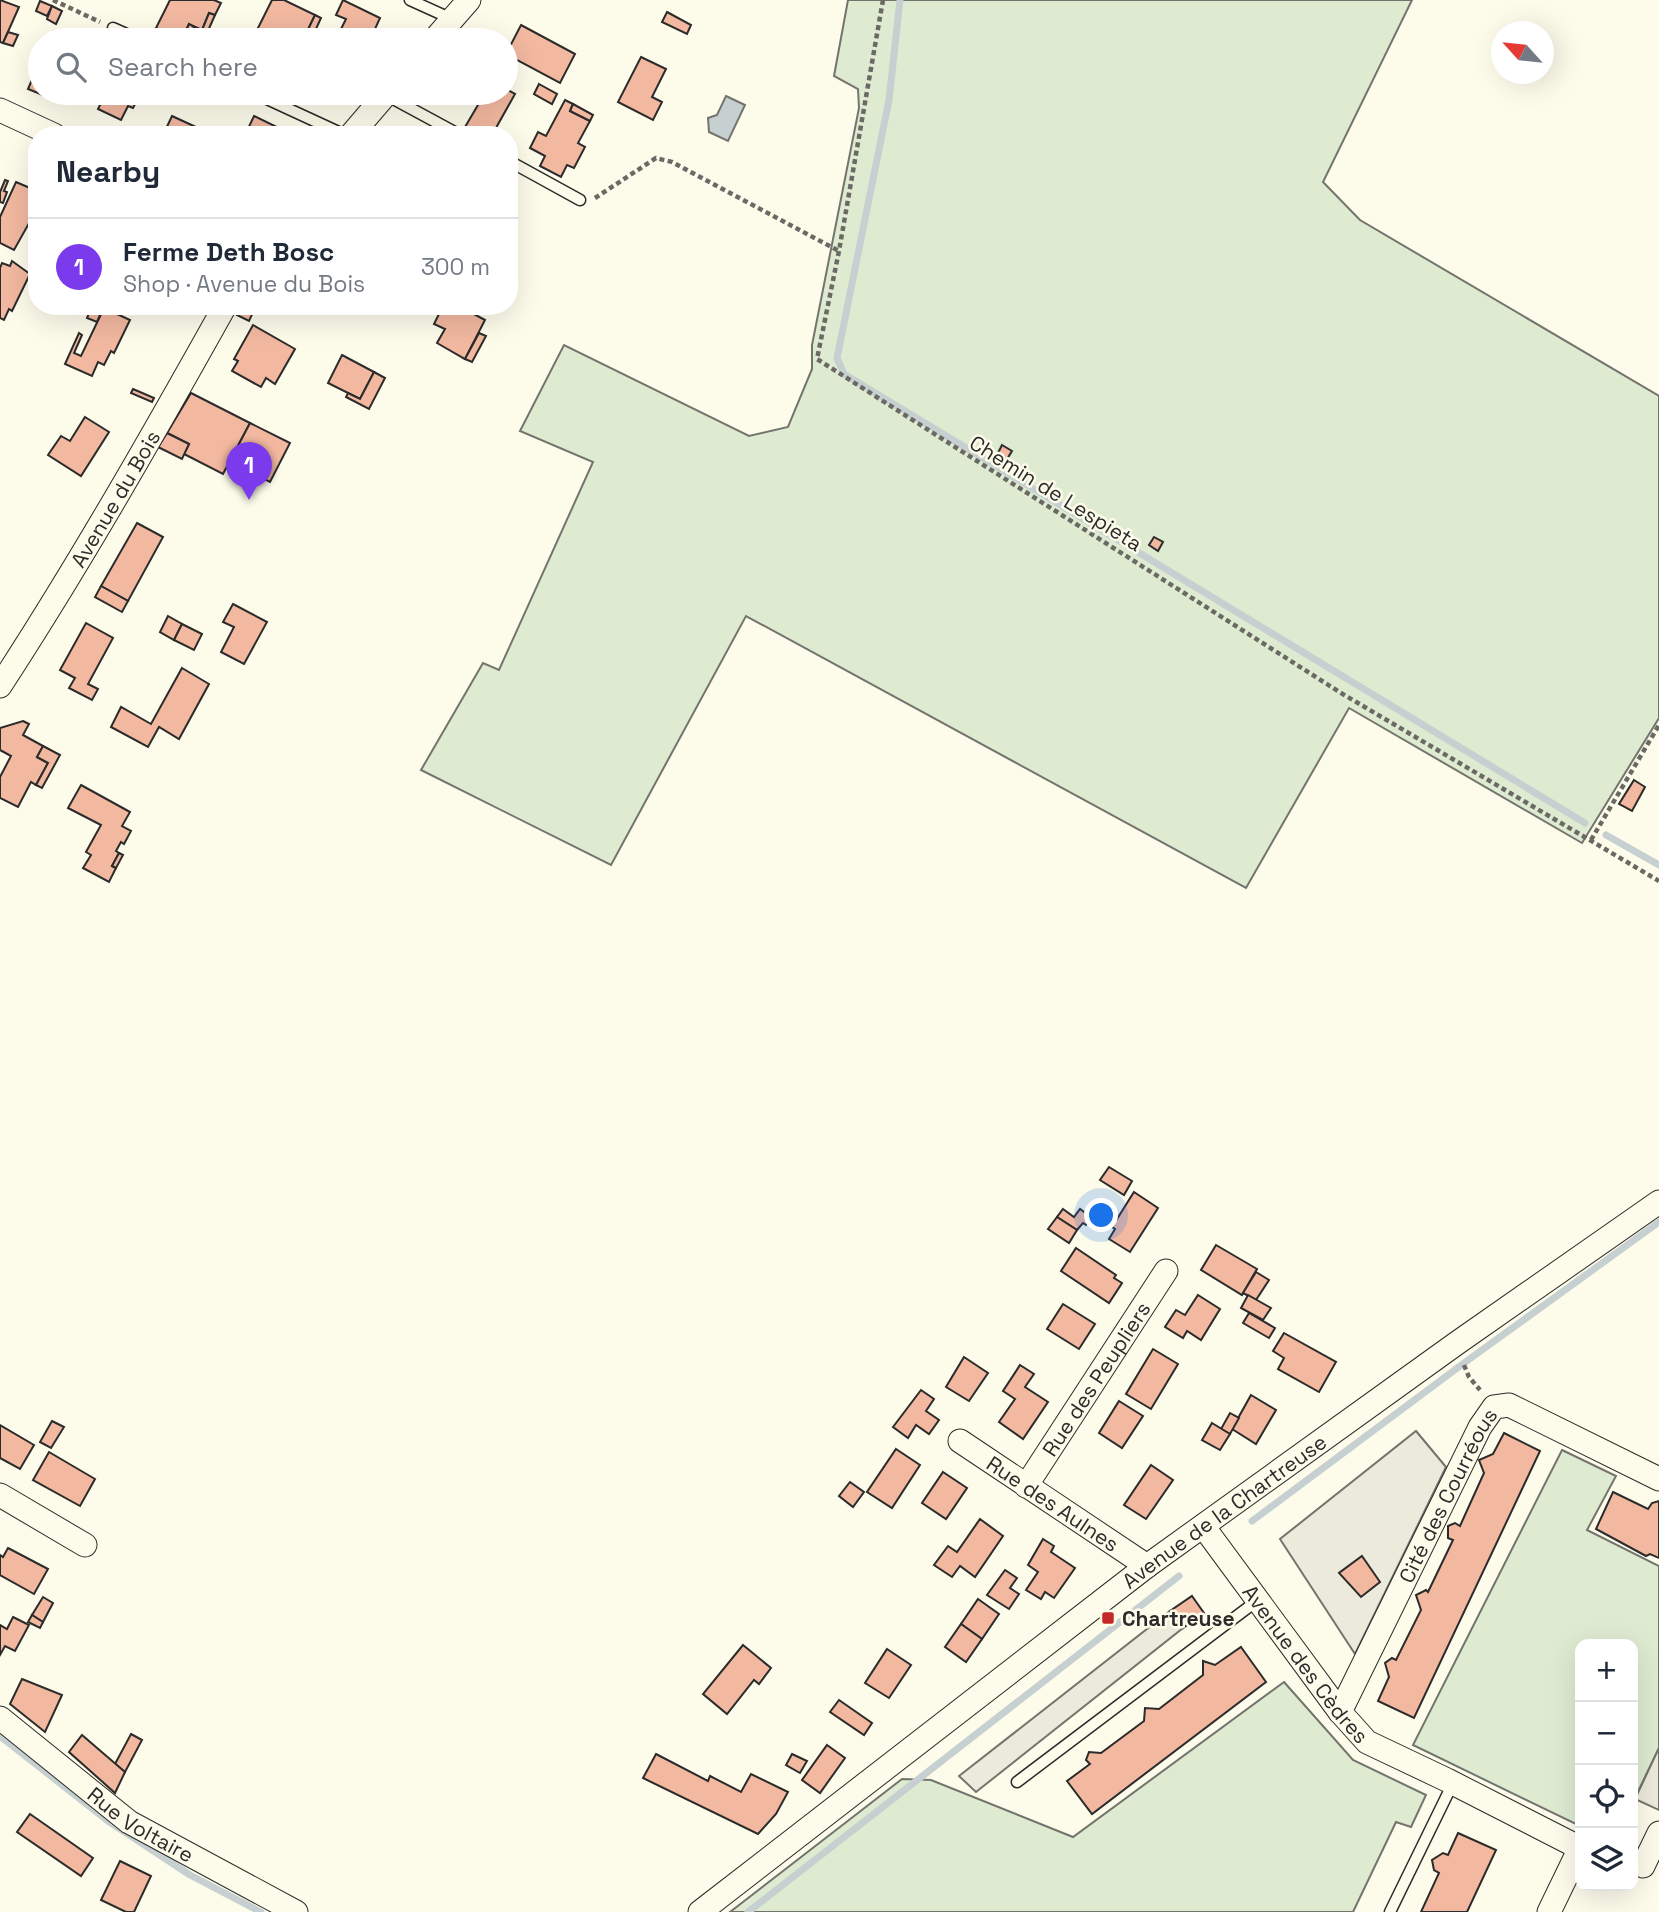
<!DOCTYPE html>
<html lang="en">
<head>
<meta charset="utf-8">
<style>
  :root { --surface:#fff; --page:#f2f2f3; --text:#1f2937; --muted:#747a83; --line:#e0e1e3; --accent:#7c3aed }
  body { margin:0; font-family:"Space Grotesk",sans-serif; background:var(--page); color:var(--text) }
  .controls { position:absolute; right:21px; bottom:21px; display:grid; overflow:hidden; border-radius:14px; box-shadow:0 7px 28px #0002 }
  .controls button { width:63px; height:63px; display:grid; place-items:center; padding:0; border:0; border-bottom:2px solid var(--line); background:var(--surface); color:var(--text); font:35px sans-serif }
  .compass { position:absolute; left:1491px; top:21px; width:63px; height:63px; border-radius:50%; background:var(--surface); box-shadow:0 7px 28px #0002; rotate:297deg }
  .you { position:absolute; left:1102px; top:1216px; width:24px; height:24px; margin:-18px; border:5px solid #fff; border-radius:50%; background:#1a73e8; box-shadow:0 0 0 10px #1a73e833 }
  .badge { display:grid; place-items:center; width:46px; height:46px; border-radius:50%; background:var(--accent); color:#fff; font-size:23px; font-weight:700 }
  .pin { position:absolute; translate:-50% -58px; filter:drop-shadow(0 2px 4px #0008) }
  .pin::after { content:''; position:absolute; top:37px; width:24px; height:21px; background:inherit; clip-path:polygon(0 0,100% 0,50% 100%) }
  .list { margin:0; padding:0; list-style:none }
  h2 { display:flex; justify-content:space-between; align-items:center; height:91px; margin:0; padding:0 28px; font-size:30px }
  h2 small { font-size:23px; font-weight:400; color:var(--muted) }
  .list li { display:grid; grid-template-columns:46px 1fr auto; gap:21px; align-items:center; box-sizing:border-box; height:98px; padding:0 28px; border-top:2px solid var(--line) }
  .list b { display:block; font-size:26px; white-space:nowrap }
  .list p { margin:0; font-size:23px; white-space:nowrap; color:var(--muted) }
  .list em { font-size:23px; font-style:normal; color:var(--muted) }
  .icon { flex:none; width:38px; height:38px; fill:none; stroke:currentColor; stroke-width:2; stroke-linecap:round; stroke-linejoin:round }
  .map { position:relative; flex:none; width:1659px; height:1912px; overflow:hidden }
  .search { position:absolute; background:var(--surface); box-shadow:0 7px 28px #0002; left:28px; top:28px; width:490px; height:77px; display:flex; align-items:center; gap:18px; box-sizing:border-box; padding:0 24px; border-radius:38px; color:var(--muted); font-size:26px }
  .panel { position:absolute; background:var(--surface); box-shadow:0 7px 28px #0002; left:28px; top:126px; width:490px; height:189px; border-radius:28px }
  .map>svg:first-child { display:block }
  .green { fill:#deebd1; stroke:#74746e; stroke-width:2 }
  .parking { fill:#eceadb; stroke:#74746e; stroke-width:2 }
  .water { fill:#c7d0d0; stroke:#74746e; stroke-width:2 }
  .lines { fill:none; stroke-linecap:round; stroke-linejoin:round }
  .stream { stroke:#c7d0d0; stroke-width:7 }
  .building { fill:#f2b8a0; stroke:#2b2b2b; stroke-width:2 }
  .service-casing { stroke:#2b2b2b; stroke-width:13 }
  .minor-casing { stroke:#2b2b2b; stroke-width:25 }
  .path { stroke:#6a6964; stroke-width:4.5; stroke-dasharray:5 3.5; stroke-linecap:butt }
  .service { stroke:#fdfbea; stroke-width:10 }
  .minor { stroke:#fdfbea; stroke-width:23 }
  .poi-dot { fill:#c62828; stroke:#fdfbea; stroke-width:2.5 }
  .labels { text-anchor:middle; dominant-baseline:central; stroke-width:5; stroke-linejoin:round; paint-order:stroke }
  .street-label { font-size:21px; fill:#2b2b2b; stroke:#fdfbea }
  .poi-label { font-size:21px; font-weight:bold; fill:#2b2b2b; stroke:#fdfbea; text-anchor:start }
</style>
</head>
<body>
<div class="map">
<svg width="1659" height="1912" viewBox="0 0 1659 1912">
  <rect width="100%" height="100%" fill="#fdfbea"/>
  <!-- green -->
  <g class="green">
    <path d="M848,0H1412L1323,182L1360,220L1659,396V718L1582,843L1349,708L1246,888L746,616L611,865L421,770L483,663L499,670L593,462L520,431L564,345L749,436L788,427L812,369V345L859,108L858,89L834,76Z"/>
    <path d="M1562,1450L1616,1476L1587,1530L1659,1566V1748L1633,1802V1644H1580V1826L1413,1745Z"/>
    <path d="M1284,1682L1353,1760L1426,1795L1411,1827L1396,1822L1353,1912H730L902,1779L931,1780L1073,1837Z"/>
  </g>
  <!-- parking -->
  <g class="parking">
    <path d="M1416,1431L1446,1467L1355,1654L1280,1539Z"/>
    <path d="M1170,1611L1183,1628L976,1792L959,1776Z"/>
    <path d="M1659,1748V1810L1635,1799Z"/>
  </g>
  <!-- water -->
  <path class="water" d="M726,96L745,105L728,141L709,132L708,118L717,115Z"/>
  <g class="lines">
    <!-- stream -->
    <g class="stream">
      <path d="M900,0L889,100L837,358L844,374L1585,823"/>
      <path d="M1606,835L1659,865"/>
      <path d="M1252,1521L1464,1363L1659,1222"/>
      <path d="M0,1736L108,1821L190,1875L261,1912"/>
      <path d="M748,1912L1179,1576"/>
    </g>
  </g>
  <!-- building -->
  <g class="building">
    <path d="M0,0L19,7L3,43L0,42Z"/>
    <path d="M170,0H214L221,3L215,15L209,13L202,30L189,24L181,40L156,28Z"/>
    <path d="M272,0H284L315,15L303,40H252Z"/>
    <path d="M343,0L380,18L370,40H324L328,31L338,35L346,19L336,15Z"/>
    <path d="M40,1L52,6L47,16L36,11Z"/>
    <path d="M52,6L62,11L56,24L47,19Z"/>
    <path d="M667,12L691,25L687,34L662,22Z"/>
    <path d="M209,13L215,15L207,33L202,30Z"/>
    <path d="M315,15L321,18L311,40H303Z"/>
    <path d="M189,24L194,27L188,40H182Z"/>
    <path d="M521,25L575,54L560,83L506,54Z"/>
    <path d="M8,32L18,35L13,46L3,43Z"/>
    <path d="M53,32L73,40H49Z"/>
    <path d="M641,57L666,69L652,97L662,102L653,120L618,102Z"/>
    <path d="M40,61V93H61L57,101L28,89Z"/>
    <path d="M539,84L557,94L552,104L534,94Z"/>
    <path d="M506,89L515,94L492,135H480L465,127L485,93H506Z"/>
    <path d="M106,93H141L133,108L128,106L121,120L98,109Z"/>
    <path d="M565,100L573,104L570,111L590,121L578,143L585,147L574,168L567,165L561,177L540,166L545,156L530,148L538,132L546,136Z"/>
    <path d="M573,104L593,115L590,121L570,111Z"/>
    <path d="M172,116L209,133L208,135H163Z"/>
    <path d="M254,116L289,133L288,135H245Z"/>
    <path d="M5,180L8,181L4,191L7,192L3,203L0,202V192Z"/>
    <path d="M16,182L37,191V209L14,250L0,243V217Z"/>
    <path d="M12,261L30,274L12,311L9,309L4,320L0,318V268L2,263L10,266Z"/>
    <path d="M92,306H104L97,322L87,318Z"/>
    <path d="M242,306H256L249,321L237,315Z"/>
    <path d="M443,306H459L485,320L465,359L437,343L445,329L434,324Z"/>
    <path d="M104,308L130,320L114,353L111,351L104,365L98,362L92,376L65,364L79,333L82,335L74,353L81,356Z"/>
    <path d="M253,325L295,349L275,384L266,378L261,387L232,371L238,361L234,359Z"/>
    <path d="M479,333L486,336L472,362L465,359Z"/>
    <path d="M342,355L374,372L360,399L328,383Z"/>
    <path d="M374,372L385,378L369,409L346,397L348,393L360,399Z"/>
    <path d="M133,389L154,398L152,402L131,393Z"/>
    <path d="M191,393L250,423L223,474L184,454L189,444L167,433Z"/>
    <path d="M85,417L109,432L81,476L48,455L61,436L70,441Z"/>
    <path d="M250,423L290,443L270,482L230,461Z"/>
    <path d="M167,433L189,444L182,459L158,447Z"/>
    <path d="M1002,445L1012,451L1007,459L998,453Z"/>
    <path d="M137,523L163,537L128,601L101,586Z"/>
    <path d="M1154,537L1163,542L1158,551L1149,545Z"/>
    <path d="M101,586L128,601L122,612L95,597Z"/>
    <path d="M233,604L267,622L244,664L221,652L234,627L223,622Z"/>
    <path d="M168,616L182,624L174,640L160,632Z"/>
    <path d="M86,623L113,638L88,684L98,689L92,700L69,688L75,678L60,670Z"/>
    <path d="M182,624L202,634L194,650L174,640Z"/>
    <path d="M182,668L209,684L179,739L159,727L148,747L111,727L121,707L151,724Z"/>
    <path d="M23,721L29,724L23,735L43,746L37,757L48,763L36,785L31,782L18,807L0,798V777L11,756L0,750V728Z"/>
    <path d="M43,746L60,755L42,788L36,785L48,763L37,757Z"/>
    <path d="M1634,780L1645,787L1632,811L1619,804Z"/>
    <path d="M81,785L130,812L122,826L131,831L124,844L121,842L116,851L119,853L112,866L116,868L109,882L83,868L91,855L86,852L101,825L68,808Z"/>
    <path d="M119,853L123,855L116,868L112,866Z"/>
    <path d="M1109,1167L1132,1181L1124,1195L1100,1180Z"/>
    <path d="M1134,1192L1158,1208L1130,1252L1109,1239L1115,1229L1112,1227Z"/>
    <path d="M1063,1209L1074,1217L1080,1209L1092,1218L1086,1225L1083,1223L1077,1230L1057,1217Z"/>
    <path d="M1057,1217L1077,1230L1069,1243L1048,1229Z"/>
    <path d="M1216,1245L1257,1269L1242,1295L1201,1270Z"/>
    <path d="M1076,1248L1116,1275L1114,1278L1122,1283L1109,1303L1061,1271Z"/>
    <path d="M1256,1272L1269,1280L1256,1300L1243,1293Z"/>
    <path d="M1198,1295L1220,1309L1201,1340L1187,1331L1183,1338L1165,1327L1176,1310L1185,1315Z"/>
    <path d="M1248,1295L1271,1308L1263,1320L1241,1308Z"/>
    <path d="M1063,1304L1095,1324L1079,1349L1047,1329Z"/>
    <path d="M1249,1313L1275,1328L1269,1338L1243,1323Z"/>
    <path d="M1284,1333L1336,1362L1319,1392L1278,1369L1284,1358L1273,1351Z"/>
    <path d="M1153,1349L1178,1364L1151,1409L1126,1394Z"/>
    <path d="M964,1357L988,1373L969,1401L946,1387Z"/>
    <path d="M1020,1365L1034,1374L1025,1387L1048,1402L1023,1439L999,1422L1015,1399L1003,1391Z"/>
    <path d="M921,1390L934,1399L926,1411L939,1420L929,1434L916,1425L908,1438L893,1427Z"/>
    <path d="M1251,1395L1276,1410L1256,1444L1232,1429Z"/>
    <path d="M1119,1401L1143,1416L1122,1448L1099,1433Z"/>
    <path d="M1230,1413L1239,1418L1230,1434L1221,1429Z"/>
    <path d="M52,1421L64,1427L51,1448L40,1442Z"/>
    <path d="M1212,1423L1230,1434L1220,1450L1202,1440Z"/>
    <path d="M0,1425L34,1445L20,1469L0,1458Z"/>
    <path d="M1504,1433L1540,1451L1414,1718L1378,1701L1389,1677L1385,1663L1392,1658L1396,1660L1421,1610L1416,1595L1426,1590L1428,1592L1453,1540L1448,1538V1526L1455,1523L1460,1526L1484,1473L1479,1460L1493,1454Z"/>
    <path d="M896,1449L920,1465L892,1508L867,1492Z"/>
    <path d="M49,1452L95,1479L80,1506L33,1480Z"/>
    <path d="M1151,1465L1173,1480L1146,1519L1124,1505Z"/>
    <path d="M943,1472L967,1488L946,1519L922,1503Z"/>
    <path d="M850,1482L864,1492L853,1507L839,1496Z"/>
    <path d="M1613,1492L1648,1509L1652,1503L1659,1501V1558L1650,1554L1646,1556L1596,1529Z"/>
    <path d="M980,1519L1003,1536L975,1577L960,1566L952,1577L934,1565L948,1546L957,1552Z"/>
    <path d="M1043,1539L1054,1546L1051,1552L1075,1568L1054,1598L1045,1592L1041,1599L1026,1590L1038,1572L1028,1565Z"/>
    <path d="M8,1548L48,1569L34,1594L0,1575V1555L3,1557Z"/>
    <path d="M1362,1556L1380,1582L1361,1597L1339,1573Z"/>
    <path d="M1005,1570L1017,1578L1010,1588L1019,1594L1009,1609L987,1595Z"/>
    <path d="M1192,1596L1204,1613L1183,1628L1170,1611Z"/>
    <path d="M43,1597L53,1603L43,1622L32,1615Z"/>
    <path d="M978,1599L999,1614L982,1639L961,1624Z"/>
    <path d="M32,1615L43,1622L40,1628L28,1622Z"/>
    <path d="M13,1617L29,1625L15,1651L5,1646L0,1655V1625L7,1629Z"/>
    <path d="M961,1624L982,1639L966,1662L945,1647Z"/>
    <path d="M743,1645L771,1668L759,1684L754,1680L727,1714L703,1694Z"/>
    <path d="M1241,1647L1266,1682L1092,1814L1067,1781L1090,1764L1086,1760L1089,1752L1101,1753L1144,1721L1145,1708L1159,1709L1203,1675V1661L1215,1665Z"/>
    <path d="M887,1649L911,1665L889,1698L865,1683Z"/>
    <path d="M22,1679L62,1695L45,1732L10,1704Z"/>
    <path d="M839,1700L872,1723L864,1735L830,1712Z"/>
    <path d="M131,1734L142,1740L125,1772L115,1764Z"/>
    <path d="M82,1735L125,1772L115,1793L69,1752Z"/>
    <path d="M827,1745L845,1758L820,1793L802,1780Z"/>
    <path d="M656,1754L708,1781L710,1776L741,1792L751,1774L788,1792L776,1814L758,1834L643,1778Z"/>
    <path d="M792,1754L807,1761L800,1773L786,1765Z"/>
    <path d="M30,1814L93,1858L81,1876L17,1832Z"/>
    <path d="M1458,1833L1496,1850L1467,1912H1421L1439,1873L1434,1870L1432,1860L1443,1853L1448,1855Z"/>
    <path d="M120,1861L151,1876L134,1912H126L101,1900Z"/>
  </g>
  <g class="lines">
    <defs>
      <g id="service">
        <path d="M410,0L452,19"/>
        <path d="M113,28L140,40"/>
        <path d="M254,93L345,135"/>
        <path d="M386,95L460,135"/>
        <path d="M509,161L580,200"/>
        <path d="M1017,1782L1258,1600"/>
        <path d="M1390,1912L1453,1783"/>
      </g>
      <g id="minor">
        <path d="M434,40L469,0"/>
        <path d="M0,110L54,135"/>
        <path d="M351,135L387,93"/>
        <path id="s1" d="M0,686C80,563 153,435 225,306"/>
        <path id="s2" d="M960,1441L1147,1566"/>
        <path id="s3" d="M1026,1486L1166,1271"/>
        <path d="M0,1495L85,1545"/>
        <path id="s4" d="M1203,1526L1340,1712L1367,1742L1447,1780L1580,1848"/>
        <path id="s5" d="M1340,1712L1480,1427L1494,1407L1509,1405L1659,1479"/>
        <path id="s6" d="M0,1718L129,1822L296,1912"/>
        <path d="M1643,1866L1659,1833"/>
        <path id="s7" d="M700,1912L1147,1566L1457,1343L1659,1202"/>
        <path d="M1549,1912L1580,1848"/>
      </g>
    </defs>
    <!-- service casing -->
    <use href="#service" class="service-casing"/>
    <!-- minor casing -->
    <use href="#minor" class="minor-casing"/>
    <!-- path -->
    <g class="path">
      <path d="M53,0L100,22"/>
      <path d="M883,0L839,251L817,359L1341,693L1659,881"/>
      <path d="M595,198L656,158L672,162L839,251"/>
      <path d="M1591,840L1659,725"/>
      <path d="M1464,1365L1469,1377L1480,1390"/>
    </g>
    <!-- service -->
    <use href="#service" class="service"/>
    <!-- minor -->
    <use href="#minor" class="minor"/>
  </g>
  <!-- markers -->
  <rect class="poi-dot" x="1101" y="1611" width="14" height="14" rx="3.5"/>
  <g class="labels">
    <!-- street labels -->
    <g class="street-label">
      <text transform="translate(1056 493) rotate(32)">Chemin de Lespieta</text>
      <text stroke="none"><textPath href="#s1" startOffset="220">Avenue du Bois</textPath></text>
      <text stroke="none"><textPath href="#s3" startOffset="128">Rue des Peupliers</textPath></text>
      <text stroke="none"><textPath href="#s5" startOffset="242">Cité des Courréous</textPath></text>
      <text stroke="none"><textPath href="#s2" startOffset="112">Rue des Aulnes</textPath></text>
      <text stroke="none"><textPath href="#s7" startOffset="660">Avenue de la Chartreuse</textPath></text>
      <text stroke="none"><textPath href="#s4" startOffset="172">Avenue des Cèdres</textPath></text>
      <text stroke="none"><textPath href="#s6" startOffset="177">Rue Voltaire</textPath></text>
    </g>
    <!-- poi labels -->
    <g class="poi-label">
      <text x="1122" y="1618">Chartreuse</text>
    </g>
  </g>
</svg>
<div class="controls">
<button>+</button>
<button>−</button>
<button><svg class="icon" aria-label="locate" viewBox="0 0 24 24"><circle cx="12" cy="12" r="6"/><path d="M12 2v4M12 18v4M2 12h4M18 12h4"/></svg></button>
<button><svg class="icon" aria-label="layers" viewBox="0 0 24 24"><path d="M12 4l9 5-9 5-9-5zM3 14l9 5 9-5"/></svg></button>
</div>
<svg class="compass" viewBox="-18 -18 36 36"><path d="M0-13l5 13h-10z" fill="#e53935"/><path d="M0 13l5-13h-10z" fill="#747a83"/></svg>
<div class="you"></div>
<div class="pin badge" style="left:249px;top:500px">1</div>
<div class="search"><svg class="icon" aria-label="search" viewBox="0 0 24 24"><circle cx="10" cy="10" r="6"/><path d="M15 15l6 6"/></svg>Search here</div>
<section class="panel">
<h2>Nearby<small></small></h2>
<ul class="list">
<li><span class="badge">1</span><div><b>Ferme Deth Bosc</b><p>Shop · Avenue du Bois</p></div><em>300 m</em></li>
</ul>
</section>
</div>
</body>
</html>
